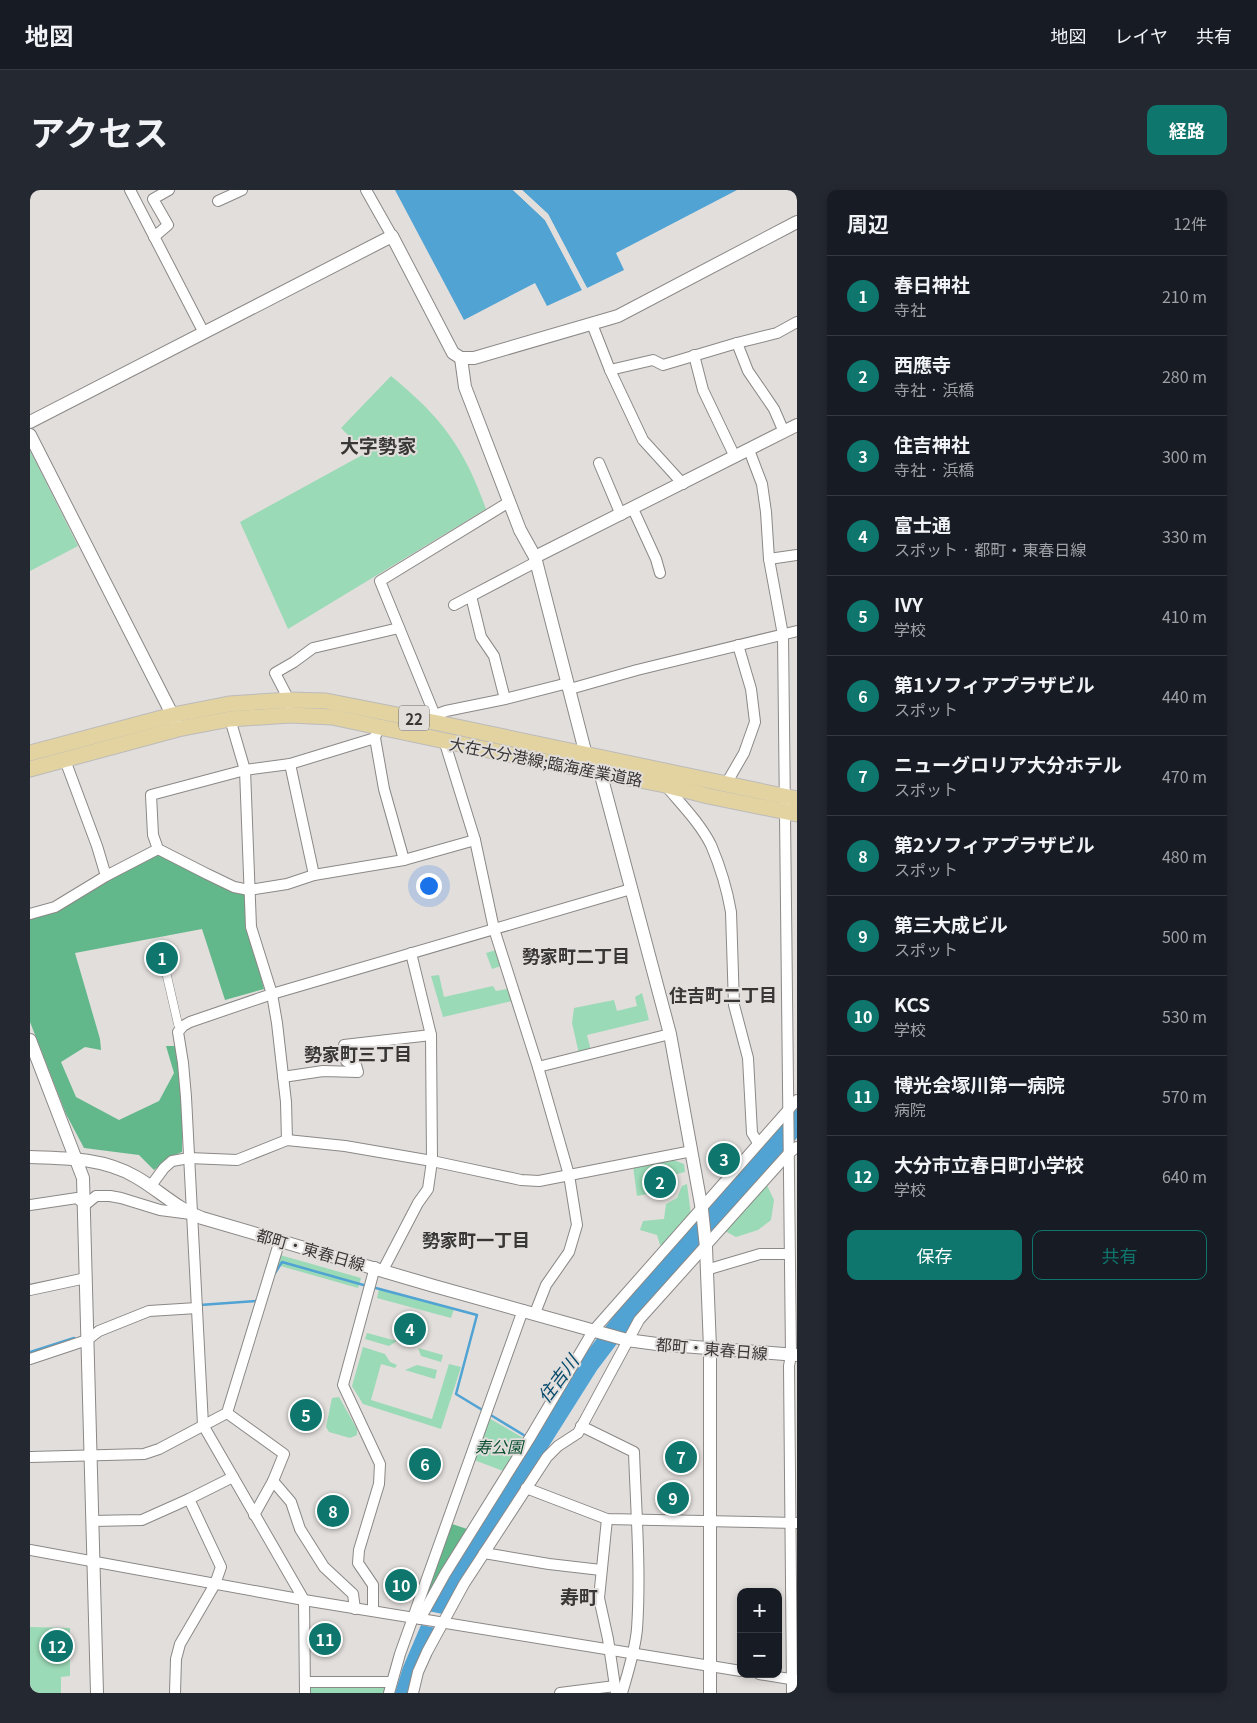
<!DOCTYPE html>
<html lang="ja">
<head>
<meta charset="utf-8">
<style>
  :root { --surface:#171b24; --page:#242831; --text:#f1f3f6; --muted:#9ea1a6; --line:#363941; --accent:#0f766e }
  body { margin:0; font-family:Georgia,"Noto Sans JP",serif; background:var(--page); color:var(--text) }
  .controls { position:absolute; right:15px; bottom:15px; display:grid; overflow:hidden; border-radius:10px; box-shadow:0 2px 8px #0003 }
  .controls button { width:45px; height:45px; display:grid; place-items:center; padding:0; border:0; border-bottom:1px solid var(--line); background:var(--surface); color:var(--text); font:25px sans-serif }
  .you { position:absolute; left:398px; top:695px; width:18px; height:18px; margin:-12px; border:4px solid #fff; border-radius:50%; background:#1a73e8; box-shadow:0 0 0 8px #1a73e833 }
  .badge { display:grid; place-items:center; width:32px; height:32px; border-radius:50%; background:var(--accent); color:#fff; font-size:16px; font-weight:700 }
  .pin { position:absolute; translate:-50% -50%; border:2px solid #fff; box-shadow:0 1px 5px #0006 }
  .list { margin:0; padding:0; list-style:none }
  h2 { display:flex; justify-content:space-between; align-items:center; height:65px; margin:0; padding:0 20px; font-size:21px }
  h2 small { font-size:16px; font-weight:400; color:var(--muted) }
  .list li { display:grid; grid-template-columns:32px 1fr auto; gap:15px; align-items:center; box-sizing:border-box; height:80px; padding:0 20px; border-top:1px solid var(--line) }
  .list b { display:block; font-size:19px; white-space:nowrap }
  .list p { margin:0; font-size:16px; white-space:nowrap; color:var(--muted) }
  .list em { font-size:16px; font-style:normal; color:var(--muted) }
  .actions { display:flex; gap:10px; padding:15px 20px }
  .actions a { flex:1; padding:11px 0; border:1px solid var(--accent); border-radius:10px; text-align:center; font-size:18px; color:var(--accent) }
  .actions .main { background:var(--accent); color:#fff }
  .map { position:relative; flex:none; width:767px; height:1503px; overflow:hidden; border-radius:10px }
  header { display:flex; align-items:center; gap:30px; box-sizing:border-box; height:70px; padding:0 25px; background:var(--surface); border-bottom:1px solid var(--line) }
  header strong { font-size:24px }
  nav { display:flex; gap:28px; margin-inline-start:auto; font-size:18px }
  .intro { display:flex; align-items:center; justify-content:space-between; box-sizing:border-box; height:120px; padding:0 30px }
  h1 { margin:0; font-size:35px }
  .button { padding:12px 22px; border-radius:10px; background:var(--accent); color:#fff; font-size:18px; font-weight:700 }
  main { display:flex; gap:30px; padding:0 30px }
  aside { flex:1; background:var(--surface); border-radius:10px; box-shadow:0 2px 8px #0003 }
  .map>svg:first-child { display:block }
  .green { fill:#9bdab6 }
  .forest { fill:#62b88a }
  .water { fill:#50a3d3 }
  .pier { fill:#e2dedc }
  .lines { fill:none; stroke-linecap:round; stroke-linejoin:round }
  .stream { stroke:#50a3d3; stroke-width:2.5 }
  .pedestrian-casing { stroke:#8b8886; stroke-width:9 }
  .minor-casing { stroke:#8b8886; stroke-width:12 }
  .tertiary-casing { stroke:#8b8886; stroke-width:14 }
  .primary-casing { stroke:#bcbbbb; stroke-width:17 }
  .pedestrian { stroke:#fff; stroke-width:8 }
  .minor { stroke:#fff; stroke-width:10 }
  .tertiary { stroke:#fff; stroke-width:12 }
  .primary { stroke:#e2d3a0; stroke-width:15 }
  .labels { text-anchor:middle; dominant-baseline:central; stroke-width:4; stroke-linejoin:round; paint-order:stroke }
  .shield { fill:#e2dedc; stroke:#6c6968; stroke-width:1 }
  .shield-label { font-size:15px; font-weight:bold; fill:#393736 }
  .street-label { font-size:16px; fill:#393736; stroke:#e2dedc }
  .park-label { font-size:16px; font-style:italic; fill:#0b5032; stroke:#e2dedc }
  .neighbourhood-label { font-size:18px; font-weight:bold; fill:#393736; stroke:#e2dedc }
  .water-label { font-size:18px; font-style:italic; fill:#064b6c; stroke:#e2dedc }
  .quarter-label { font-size:19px; font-weight:bold; fill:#393736; stroke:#e2dedc }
</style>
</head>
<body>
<header>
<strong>地図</strong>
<nav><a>地図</a><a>レイヤ</a><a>共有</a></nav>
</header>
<div class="intro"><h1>アクセス</h1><a class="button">経路</a></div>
<main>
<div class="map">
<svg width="767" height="1503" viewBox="0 0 767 1503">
  <rect width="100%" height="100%" fill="#e2dedc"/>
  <!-- green -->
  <g class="green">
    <path d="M361,186C411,227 434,257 456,319L258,439L210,332L336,263L311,238Z"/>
    <path d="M0,260L48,356L0,381Z"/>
    <path d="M466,760L471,776L462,779L456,763Z"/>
    <path d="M409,785L414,807L463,796L466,801L477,799L482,811L413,827L401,786Z"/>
    <path d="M612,803L619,830L557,845L561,861L549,864L542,833L544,818L584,810L587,821L607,816L605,807Z"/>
    <path d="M635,967L654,974L655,982L638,986L637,982L615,985L617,1004L607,1006L603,976Z"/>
    <path d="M735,991L744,1010L741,1030L728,1040L706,1047L693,1040Z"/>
    <path d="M657,994L661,1025L636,1054L630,1055L627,1045L610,1040L613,1031L634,1029L636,1014L647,1008L652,996Z"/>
    <path d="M250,1065L331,1088L328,1098L247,1075Z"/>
    <path d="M349,1099L424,1119L421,1128L347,1108Z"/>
    <path d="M337,1143L367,1151L359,1156L335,1149Z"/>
    <path d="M333,1157L355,1164L360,1172L367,1175L365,1178L351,1174L341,1210L402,1229L419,1174L431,1177L411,1239L333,1214L322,1196Z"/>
    <path d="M388,1158L413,1165L411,1172L391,1166Z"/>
    <path d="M387,1175L407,1180L405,1189L375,1180Z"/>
    <path d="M309,1207L327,1239V1245L320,1248L299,1242L296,1237L302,1208Z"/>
    <path d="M457,1227L495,1249L476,1282L444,1270Z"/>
    <path d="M0,1437L40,1438V1486L31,1487V1503H0Z"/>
    <path d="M280,1494L356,1496L354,1503H277Z"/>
  </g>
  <!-- forest -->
  <g class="forest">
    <path d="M128,662L216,702L219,740L234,799L195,810L172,739L45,763L70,849L71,860L55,857L31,872L46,907L89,930L129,911L144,883L136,856H146L153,911L152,962L140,967L124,980L109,965L54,958L36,924L0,832V726Z"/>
    <path d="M422,1334L440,1340L391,1418Z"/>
  </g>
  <!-- water -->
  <g class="water">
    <path d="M365,0H483L515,30L552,100L517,116L505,93L434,130Z"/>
    <path d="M492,0H707L586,63L594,80L557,98L518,24Z"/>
    <path d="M767,918V948C699,1024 627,1098 567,1180L413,1424L398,1421L413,1392L559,1159L591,1116Z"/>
    <path d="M391,1435L406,1438L380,1503H365L373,1477Z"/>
  </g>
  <!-- pier -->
  <g class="pier">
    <path d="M483,0H487L517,28L554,99L552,100L515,30Z"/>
    <path d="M490,0H492L518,24L557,98L555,99L515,25Z"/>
  </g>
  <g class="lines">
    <!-- stream -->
    <g class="stream">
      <path d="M245,1083L252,1072L337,1096"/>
      <path d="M342,1097L447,1125L426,1204L454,1221"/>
      <path d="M170,1115L226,1111L228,1108"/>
      <path d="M0,1162L44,1148"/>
      <path d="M459,1224L497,1247"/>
    </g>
    <defs>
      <path id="pedestrian" d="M136,782L148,834"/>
      <g id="minor">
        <path d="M100,0L174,143"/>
        <path d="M336,0L362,46"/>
        <path d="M188,11L212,0"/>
        <path d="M124,47L138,35L123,9L139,0"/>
        <path d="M562,134L580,180L613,250L653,294"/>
        <path d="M707,153L718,181L744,219L754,242"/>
        <path d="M664,165L673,200L705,267"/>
        <path d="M580,180L623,170L633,175L707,153L747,143L767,132"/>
        <path d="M719,260L732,294L736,322L739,369L753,445L761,1165L759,1176L762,1503"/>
        <path d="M569,273L591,325"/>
        <path d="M603,319L626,369L630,383"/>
        <path d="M739,369L767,365"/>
        <path d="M441,406L451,447L464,466L475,509"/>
        <path d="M424,415L506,372"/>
        <path d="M540,499L607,480L767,441"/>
        <path d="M259,514V510L245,483L264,472L283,458L369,438"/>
        <path d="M405,525L416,521L475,509L538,493"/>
        <path d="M200,529L215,580L221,737L242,804L247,833L256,912L257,950"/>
        <path d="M408,533L350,391L479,312"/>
        <path d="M347,542L345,548L354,599L374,670"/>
        <path d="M414,550L445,650L464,739L508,877L539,985L547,1035L539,1062L516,1095L505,1123"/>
        <path d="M35,570L67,656L76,686"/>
        <path d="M260,574L284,685"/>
        <path d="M696,594L714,563L725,532L721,499L708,455"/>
        <path d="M636,596C651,614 670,633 681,655C690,676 697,699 701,722L704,815L718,868L722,943L728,953"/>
        <path d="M128,659L123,645L121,605L215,580L260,574L345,548"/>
        <path d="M0,724L25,717L76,686L128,659L177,684L204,697L219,700L257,694L284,685L374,670L445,650"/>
        <path d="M508,877L640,844"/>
        <path d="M253,887L293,881L328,882L326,875L316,871L314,855L401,845"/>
        <path d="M120,997L134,978L142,971L159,968L207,970L257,950L315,956L402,971L491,990L509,991L662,961"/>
        <path d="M0,1015L47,1008L55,1015L66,1006H80L91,1008L130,1020L161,1024"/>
        <path d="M353,1080L388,1013L398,999L402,971L401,845L381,763"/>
        <path d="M676,1080L730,1064H759"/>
        <path d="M0,1100L56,1088"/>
        <path d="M0,1169L57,1150L69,1141L119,1121L167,1118"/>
        <path d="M197,1223L254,1264L243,1291"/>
        <path d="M551,1236L604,1262C606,1321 611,1381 607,1439C605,1461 598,1482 592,1503"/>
        <path d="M0,1267L114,1264L129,1259L197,1223L250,1050"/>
        <path d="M496,1298L577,1329L766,1333"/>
        <path d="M224,1325L243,1291L261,1312L270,1339L294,1377L323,1404L325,1419"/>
        <path d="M577,1329L569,1408L578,1449L586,1503"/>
        <path d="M62,1331L112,1330L159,1309L203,1287"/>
        <path d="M0,1360L274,1410L711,1481"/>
        <path d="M454,1363L519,1374L571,1380"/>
        <path d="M343,1421V1395L328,1373L329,1360L349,1294L350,1274L313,1195L345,1077"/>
        <path d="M390,1429L415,1384L501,1246L563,1141L767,910"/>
        <path d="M729,1484L766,1490"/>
        <path d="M275,1492H362"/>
        <path d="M145,1503L146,1469L150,1454L185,1394L191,1377L159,1309"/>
        <path d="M275,1503L274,1410L173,1235L156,907L153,873L148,842L153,836L160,832L242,804L601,699"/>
        <path d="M359,1503L370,1464L493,1120"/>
        <path d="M383,1503L388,1482L397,1462L434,1394L517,1267L528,1256L548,1243L609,1130L758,964L767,957"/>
        <path d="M530,1503L585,1496"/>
      </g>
      <g id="tertiary">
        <path d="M431,168L435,197L490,340L505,367L556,565L570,582L572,589L640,844L672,1020L676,1057L680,1158V1503"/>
        <path d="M0,232L362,46L423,163L431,168H444L588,126L767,32"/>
        <path d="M0,245L146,532"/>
        <path d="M505,367L767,235"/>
        <path d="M0,850L53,988L67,1503"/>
        <path d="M0,967C36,968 74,968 106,987C129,1000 147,1019 172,1028L404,1096L597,1150L627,1154L767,1165"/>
      </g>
      <g id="primary">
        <path d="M0,563L143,525L199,514L259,510L296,511L408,533L767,609"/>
        <path d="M0,579L148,539L200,529L260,525L302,527L492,567L635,595L678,606L767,624"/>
      </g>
    </defs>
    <!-- pedestrian casing -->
    <use href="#pedestrian" class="pedestrian-casing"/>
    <!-- minor casing -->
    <use href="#minor" class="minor-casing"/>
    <!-- tertiary casing -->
    <use href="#tertiary" class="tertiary-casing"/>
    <!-- primary casing -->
    <use href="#primary" class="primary-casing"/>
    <!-- pedestrian -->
    <use href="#pedestrian" class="pedestrian"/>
    <!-- minor -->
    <use href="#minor" class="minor"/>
    <!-- tertiary -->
    <use href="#tertiary" class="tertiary"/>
    <!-- primary -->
    <use href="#primary" class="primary"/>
  </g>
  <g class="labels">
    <!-- shield labels -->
    <rect class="shield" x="369" y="515.5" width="30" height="25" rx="4"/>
    <g class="shield-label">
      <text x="384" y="528">22</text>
    </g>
    <!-- street labels -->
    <g class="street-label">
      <text transform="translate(516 571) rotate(11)">大在大分港線;臨海産業道路</text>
      <text transform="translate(281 1059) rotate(16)">都町・東春日線</text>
      <text transform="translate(682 1158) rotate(5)">都町・東春日線</text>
    </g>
    <!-- park labels -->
    <g class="park-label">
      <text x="469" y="1256">寿公園</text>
    </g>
    <!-- neighbourhood labels -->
    <g class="neighbourhood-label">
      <text x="546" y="765">勢家町二丁目</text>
      <text x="693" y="804">住吉町二丁目</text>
      <text x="328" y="863">勢家町三丁目</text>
      <text x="446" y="1049">勢家町一丁目</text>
    </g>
    <!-- water labels -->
    <g class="water-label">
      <text transform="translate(527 1188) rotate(-53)">住吉川</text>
    </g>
    <!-- quarter labels -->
    <g class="quarter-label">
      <text x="348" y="254">大字勢家</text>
      <text x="549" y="1405">寿町</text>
    </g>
  </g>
</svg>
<div class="controls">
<button>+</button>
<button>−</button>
</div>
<div class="you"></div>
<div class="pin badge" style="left:132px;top:768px">1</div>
<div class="pin badge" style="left:630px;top:992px">2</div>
<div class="pin badge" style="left:694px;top:969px">3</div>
<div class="pin badge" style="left:380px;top:1139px">4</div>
<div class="pin badge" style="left:276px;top:1225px">5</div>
<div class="pin badge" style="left:395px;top:1274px">6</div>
<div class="pin badge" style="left:651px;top:1267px">7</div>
<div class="pin badge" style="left:303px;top:1321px">8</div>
<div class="pin badge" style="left:643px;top:1308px">9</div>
<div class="pin badge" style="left:371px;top:1395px">10</div>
<div class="pin badge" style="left:295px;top:1449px">11</div>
<div class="pin badge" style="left:27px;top:1456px">12</div>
</div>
<aside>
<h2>周辺<small>12件</small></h2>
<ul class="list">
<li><span class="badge">1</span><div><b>春日神社</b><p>寺社</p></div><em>210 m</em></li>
<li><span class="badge">2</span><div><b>西應寺</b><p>寺社 · 浜橋</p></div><em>280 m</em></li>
<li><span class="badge">3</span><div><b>住吉神社</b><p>寺社 · 浜橋</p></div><em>300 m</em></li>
<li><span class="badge">4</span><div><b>富士通</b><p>スポット · 都町・東春日線</p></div><em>330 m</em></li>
<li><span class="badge">5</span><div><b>IVY</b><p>学校</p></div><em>410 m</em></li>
<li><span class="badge">6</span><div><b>第1ソフィアプラザビル</b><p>スポット</p></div><em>440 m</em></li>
<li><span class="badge">7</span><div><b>ニューグロリア大分ホテル</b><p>スポット</p></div><em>470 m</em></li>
<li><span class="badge">8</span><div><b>第2ソフィアプラザビル</b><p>スポット</p></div><em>480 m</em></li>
<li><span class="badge">9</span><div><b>第三大成ビル</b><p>スポット</p></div><em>500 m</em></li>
<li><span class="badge">10</span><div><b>KCS</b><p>学校</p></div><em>530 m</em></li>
<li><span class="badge">11</span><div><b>博光会塚川第一病院</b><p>病院</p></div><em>570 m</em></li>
<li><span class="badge">12</span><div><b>大分市立春日町小学校</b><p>学校</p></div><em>640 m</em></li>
</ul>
<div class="actions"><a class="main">保存</a><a>共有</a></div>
</aside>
</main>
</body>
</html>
